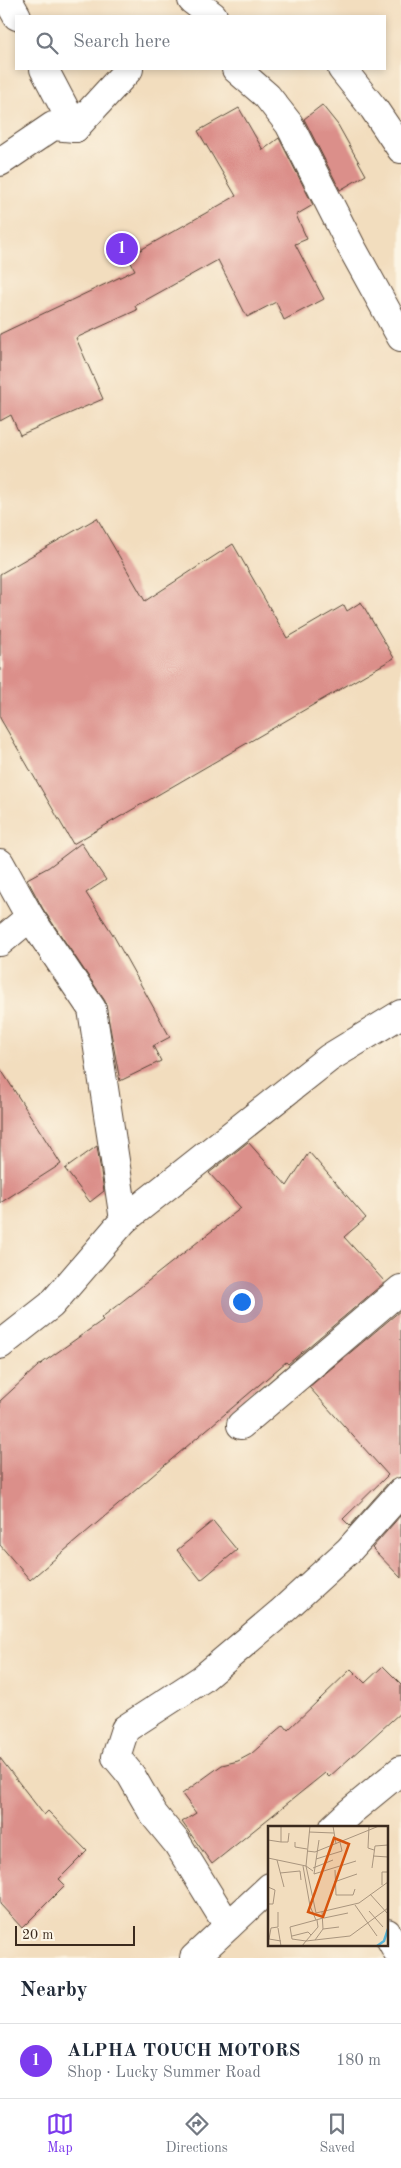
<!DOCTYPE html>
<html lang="en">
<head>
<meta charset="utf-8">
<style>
  :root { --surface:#fff; --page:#f2f2f3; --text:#1f2937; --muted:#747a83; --line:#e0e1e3; --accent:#7c3aed }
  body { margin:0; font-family:"Old Standard TT",serif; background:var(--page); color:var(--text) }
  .scale { position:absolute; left:15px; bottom:12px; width:120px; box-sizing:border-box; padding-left:5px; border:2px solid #3b2a1e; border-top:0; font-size:14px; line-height:18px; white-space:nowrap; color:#3b2a1e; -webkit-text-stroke:4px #fcf5e5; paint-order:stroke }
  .you { position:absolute; left:241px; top:1301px; width:18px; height:18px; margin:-12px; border:4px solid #fff; border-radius:50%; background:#1a73e8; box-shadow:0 0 0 8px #1a73e833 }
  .badge { display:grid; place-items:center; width:32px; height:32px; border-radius:50%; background:var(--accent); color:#fff; font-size:16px; font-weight:700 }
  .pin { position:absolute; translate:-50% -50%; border:2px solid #fff; box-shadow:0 1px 5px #0006 }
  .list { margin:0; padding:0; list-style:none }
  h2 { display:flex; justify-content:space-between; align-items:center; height:65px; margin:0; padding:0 20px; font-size:21px }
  h2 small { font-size:16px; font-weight:400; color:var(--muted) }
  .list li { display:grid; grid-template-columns:32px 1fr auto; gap:15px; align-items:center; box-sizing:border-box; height:75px; padding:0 20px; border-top:1px solid var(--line) }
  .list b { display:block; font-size:19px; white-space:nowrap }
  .list p { margin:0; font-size:16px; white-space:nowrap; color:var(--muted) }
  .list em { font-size:16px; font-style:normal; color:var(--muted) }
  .icon { flex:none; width:28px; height:28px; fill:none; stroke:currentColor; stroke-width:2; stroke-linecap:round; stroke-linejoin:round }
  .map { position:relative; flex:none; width:401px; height:1958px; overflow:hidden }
  .search { position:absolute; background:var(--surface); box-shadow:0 2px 8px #0003; left:15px; right:15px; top:15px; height:55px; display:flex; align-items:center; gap:12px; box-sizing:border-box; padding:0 18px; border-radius:0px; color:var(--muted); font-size:19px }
  .sheet { height:140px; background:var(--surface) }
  nav { display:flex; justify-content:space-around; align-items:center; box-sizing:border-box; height:70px; border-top:1px solid var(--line); background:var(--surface); font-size:14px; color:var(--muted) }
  nav a { display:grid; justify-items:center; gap:2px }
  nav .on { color:var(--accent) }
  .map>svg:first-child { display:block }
  .building { fill:#db8f8a }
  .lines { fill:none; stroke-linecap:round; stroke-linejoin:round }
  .minor-casing { stroke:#564536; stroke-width:30 }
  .minor { stroke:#fff; stroke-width:28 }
  .inset-river { fill:none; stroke:#5bb6d8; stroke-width:2.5 }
  .inset-road { fill:none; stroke:#a9957e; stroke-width:1 }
  .view { fill:#d7540e; fill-opacity:0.15; stroke:#d7540e; stroke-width:2.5 }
  .inset-edge { fill:none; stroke:#3b2a1e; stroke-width:2.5 }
</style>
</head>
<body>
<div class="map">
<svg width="401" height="1958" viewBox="0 0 401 1958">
  <rect width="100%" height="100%" fill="#fcf5e5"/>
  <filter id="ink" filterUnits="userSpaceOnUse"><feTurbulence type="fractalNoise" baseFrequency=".02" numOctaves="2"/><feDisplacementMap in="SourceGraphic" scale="10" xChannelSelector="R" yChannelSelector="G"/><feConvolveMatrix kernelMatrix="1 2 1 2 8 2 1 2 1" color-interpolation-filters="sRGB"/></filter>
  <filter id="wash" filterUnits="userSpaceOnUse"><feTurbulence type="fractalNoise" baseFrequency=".0096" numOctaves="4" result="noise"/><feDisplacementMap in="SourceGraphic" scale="20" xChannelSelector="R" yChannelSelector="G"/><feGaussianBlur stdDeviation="1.12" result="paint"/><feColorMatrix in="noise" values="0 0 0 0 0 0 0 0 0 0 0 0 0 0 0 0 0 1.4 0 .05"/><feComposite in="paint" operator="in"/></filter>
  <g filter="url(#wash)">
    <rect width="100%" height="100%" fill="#f2ddbe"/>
    <g id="blocks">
      <!-- building -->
      <g class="building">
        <path d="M322,105L338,125L366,175L340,190L304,119Z"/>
        <path d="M239,108L263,150L279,138L313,205L296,215L307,239L295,244L324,299L284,320L276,302L247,317L218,260L135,306L137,310L76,338L103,399L20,435L11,415L0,421V334L135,270L128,257L236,196L198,131Z"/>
        <path d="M97,518L145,601L233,544L287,638L344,605L347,611L361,602L394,658L73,844L0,718V574Z"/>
        <path d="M81,843L106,880L86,893L112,933L170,1037L153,1046L161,1061L120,1081L105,1001L43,909L27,879L49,867Z"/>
        <path d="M0,1068L61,1164L0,1203Z"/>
        <path d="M248,1142L287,1186L309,1152L366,1218L344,1237L385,1282L288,1364L286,1362L30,1580L0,1545V1401L38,1366L103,1320L101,1318L241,1208L209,1173Z"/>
        <path d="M97,1146L104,1191L90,1202L65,1169Z"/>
        <path d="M401,1310V1477L389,1482L350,1526L343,1519L388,1475L309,1387Z"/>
        <path d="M401,1515V1578L372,1548Z"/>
        <path d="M213,1521L237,1550L201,1580L177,1550Z"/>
        <path d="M383,1666L401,1684V1712L329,1777L325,1773L212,1864L182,1822L196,1813L182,1794L222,1765L238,1761L251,1754L284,1725L288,1730L351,1669L365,1683Z"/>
        <path d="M0,1758L44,1815L48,1811L87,1851L59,1879L65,1885L22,1928L0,1904Z"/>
      </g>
    </g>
  </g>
  <g filter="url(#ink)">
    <use href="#blocks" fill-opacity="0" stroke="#564536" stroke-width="1"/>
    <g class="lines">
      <defs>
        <g id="minor">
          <path d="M8,0L17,16"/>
          <path d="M192,0L213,16"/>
          <path d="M44,69L75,128"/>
          <path d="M236,69L267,96L289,124L352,248L401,337"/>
          <path d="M342,69L374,109L401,149"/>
          <path d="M75,128L129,69"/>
          <path d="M0,162L53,126L75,128"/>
          <path d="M0,863L30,917L92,1009L124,1220"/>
          <path d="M0,942L30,917"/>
          <path d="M0,1345L51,1305L124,1220L329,1058L401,1014"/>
          <path d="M241,1425L401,1289"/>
          <path d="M334,1827L350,1812L401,1770"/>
          <path d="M228,1926L177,1843L154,1815L131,1775L116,1757L125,1729L202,1679L280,1613L349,1550L401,1492"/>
          <path d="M387,1933L401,1958"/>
          <path d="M194,1958L270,1887"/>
        </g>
      </defs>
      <!-- minor casing -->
      <use href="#minor" class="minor-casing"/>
      <!-- minor -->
      <use href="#minor" class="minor"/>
    </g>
  </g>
  <!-- overview -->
  <g transform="translate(268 1826)">
    <rect width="120" height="120" fill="#f2ddbe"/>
    <path class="inset-river" d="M109,120L116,115L120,103"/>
    <path class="inset-road" d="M42,0L38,40L48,87L91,77L120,56M65,0L68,18M101,0L100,22L106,24M41,6L66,7M0,14L13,16V0M51,14L46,48L88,35M13,16H20L21,7M27,16V21L39,23M39,25L47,26L111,0M105,30L120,31M0,32L38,40L45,45M48,33L74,25L72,16M9,34L16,61M35,40L42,80L48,94M45,42L65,34M104,42L107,20L120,19M67,44L68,69H85L87,63M12,47L32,45L33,54M66,56L89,48M114,59V46H120M0,61L7,64L5,78H0M102,68L120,88M87,79L109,110M101,85L115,101M10,86V101L3,102L1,113L13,115M56,92L80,87M49,94L50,101L38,115L24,113L22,101L48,94L55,92M10,102L13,120M55,103L71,101M24,110L40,106L43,109M47,114L55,103L54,86M34,120L38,115L82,110L120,82"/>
    <path class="view" d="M66,12L81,18L55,91L40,86Z"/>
    <rect width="120" height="120" class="inset-edge"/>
  </g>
</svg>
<div class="scale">20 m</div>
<div class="you"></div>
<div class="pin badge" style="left:122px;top:249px">1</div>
<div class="search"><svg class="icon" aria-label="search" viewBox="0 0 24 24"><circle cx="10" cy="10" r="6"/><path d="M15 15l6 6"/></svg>Search here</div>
</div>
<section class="sheet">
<h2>Nearby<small></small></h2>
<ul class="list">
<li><span class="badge">1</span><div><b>ALPHA TOUCH MOTORS</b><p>Shop · Lucky Summer Road</p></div><em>180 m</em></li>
</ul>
</section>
<nav>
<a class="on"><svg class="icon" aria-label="map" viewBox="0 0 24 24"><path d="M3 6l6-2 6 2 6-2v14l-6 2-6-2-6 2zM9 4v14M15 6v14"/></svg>Map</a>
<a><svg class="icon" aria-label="directions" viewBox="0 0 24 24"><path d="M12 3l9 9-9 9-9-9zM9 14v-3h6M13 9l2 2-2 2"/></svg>Directions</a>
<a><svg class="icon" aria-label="saved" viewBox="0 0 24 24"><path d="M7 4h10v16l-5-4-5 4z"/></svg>Saved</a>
</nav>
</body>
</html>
